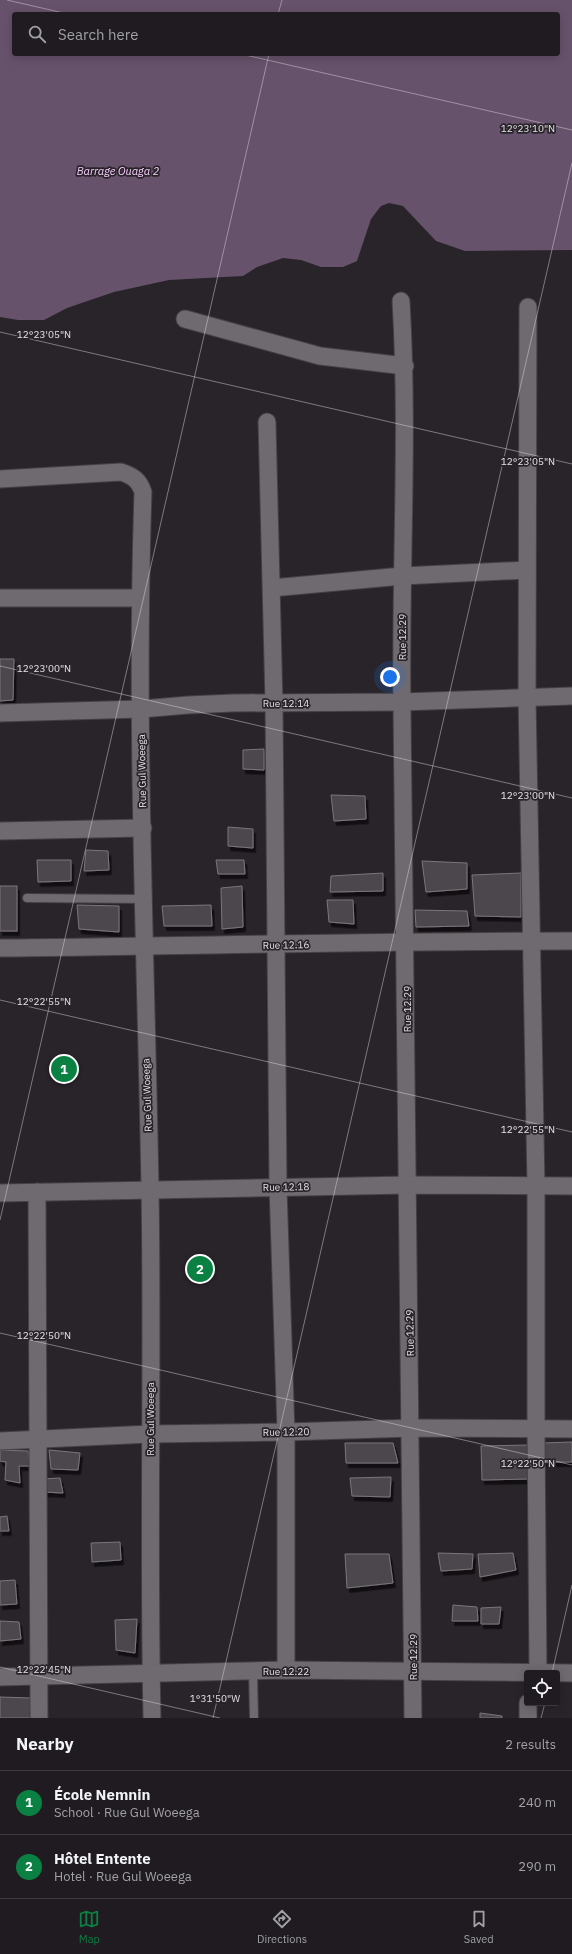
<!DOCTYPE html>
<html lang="en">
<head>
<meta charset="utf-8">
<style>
  :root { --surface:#1f1b20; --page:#272429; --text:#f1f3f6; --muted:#a1a1a5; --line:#3c393e; --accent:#0b8043 }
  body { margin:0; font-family:"IBM Plex Sans",sans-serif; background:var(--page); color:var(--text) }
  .controls { position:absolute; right:12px; bottom:12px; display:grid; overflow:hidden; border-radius:4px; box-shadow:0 2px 10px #0003 }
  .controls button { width:36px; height:36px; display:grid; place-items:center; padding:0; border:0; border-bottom:1px solid var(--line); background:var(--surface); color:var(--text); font:20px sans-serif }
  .you { position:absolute; left:390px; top:677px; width:14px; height:14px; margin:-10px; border:3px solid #fff; border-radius:50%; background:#1a73e8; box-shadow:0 0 0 6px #1a73e833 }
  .badge { display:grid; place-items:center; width:26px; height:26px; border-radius:50%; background:var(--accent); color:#fff; font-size:13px; font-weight:700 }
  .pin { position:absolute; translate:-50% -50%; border:2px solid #fff; box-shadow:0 1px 4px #0006 }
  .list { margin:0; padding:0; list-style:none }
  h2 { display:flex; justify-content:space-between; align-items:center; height:52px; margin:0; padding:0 16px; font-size:17px }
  h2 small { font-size:13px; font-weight:400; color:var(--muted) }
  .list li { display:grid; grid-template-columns:26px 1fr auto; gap:12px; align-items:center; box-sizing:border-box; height:64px; padding:0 16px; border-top:1px solid var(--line) }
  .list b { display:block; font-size:15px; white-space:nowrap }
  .list p { margin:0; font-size:13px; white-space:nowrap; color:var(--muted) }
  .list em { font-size:13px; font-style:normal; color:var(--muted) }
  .icon { flex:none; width:22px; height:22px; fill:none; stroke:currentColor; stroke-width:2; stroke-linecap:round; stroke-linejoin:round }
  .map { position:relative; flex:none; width:572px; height:1718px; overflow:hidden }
  .search { position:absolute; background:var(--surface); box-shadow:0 2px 10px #0003; left:12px; right:12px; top:12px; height:44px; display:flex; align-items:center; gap:10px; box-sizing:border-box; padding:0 14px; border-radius:4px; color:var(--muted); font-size:15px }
  .sheet { height:180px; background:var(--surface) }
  nav { display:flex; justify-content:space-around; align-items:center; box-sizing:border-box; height:56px; border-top:1px solid var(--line); background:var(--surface); font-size:11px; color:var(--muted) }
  nav a { display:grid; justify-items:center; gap:2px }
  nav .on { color:var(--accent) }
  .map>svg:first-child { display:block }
  .water { fill:#67526b; fill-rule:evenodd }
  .building { fill:#4c474d; stroke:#7b757c; filter:url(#shadow) }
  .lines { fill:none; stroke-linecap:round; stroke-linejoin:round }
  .lane-casing { stroke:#444044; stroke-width:10 }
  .street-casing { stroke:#444044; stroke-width:19 }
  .lane { stroke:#6f6970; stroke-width:8 }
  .street { stroke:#6f6970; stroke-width:17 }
  .ticks { fill:none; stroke:#e4e1e4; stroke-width:1; stroke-opacity:0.45 }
  .labels { text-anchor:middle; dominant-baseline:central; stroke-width:3.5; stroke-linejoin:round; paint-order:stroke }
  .street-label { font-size:10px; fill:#e4e1e4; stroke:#29242a }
  .water-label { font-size:11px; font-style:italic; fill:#f8cfff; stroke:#29242a }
  .ticks-label { font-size:10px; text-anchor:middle; fill:#e4e1e4; stroke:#29242a; stroke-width:3.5; stroke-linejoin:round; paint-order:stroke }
</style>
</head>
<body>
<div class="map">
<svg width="572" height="1718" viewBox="0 0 572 1718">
  <defs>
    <filter id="shadow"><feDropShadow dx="2.5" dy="4.5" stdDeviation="0" flood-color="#0009"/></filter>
  </defs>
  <rect width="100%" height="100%" fill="#29242a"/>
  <!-- water -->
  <path class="water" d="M0,0H572V250L465,251L436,241L403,206L389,203L381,206L371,219L357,261L343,267H321L301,260L283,258L257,267L243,276L169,280L114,292L67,308L44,320H18L0,317ZM14,14H558V54H14Z"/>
  <!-- building -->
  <g class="building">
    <path d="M0,659H14L13,700L0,701Z"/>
    <path d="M264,749V770L243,769V750Z"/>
    <path d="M331,795L365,796L366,819L334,821Z"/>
    <path d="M228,827L253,829V848L228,846Z"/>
    <path d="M86,850L108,851L109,870L84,871Z"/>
    <path d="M37,860H71V881L38,882Z"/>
    <path d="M216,860H244L245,874H218Z"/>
    <path d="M422,861L467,863V889L426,892Z"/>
    <path d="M383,873V891L330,892L331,876Z"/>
    <path d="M521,873V917L475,916L472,875Z"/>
    <rect x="0" y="886" width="17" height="45"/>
    <path d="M242,886L243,927L222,929L221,888Z"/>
    <path d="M327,900H353L354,924L329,922Z"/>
    <path d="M77,905L119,906V932L79,929Z"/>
    <path d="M211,905L212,926H164L162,906Z"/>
    <path d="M415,910L467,911L469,926L416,927Z"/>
    <path d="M572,1442V1462H542V1443Z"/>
    <path d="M345,1443H393L398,1463H346Z"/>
    <path d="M529,1445V1479L482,1480L481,1446Z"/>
    <path d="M0,1450L28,1451L31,1466H19L20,1483L5,1480L6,1462L0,1461Z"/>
    <path d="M49,1450L80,1453L78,1470L51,1469Z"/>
    <path d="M391,1477L390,1497L352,1496L350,1478Z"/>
    <path d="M60,1478L63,1493L43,1492L42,1479Z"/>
    <path d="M7,1516L9,1531H0V1517Z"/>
    <path d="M120,1542L121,1560L92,1562L91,1543Z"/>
    <path d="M438,1553L473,1554L472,1569L441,1571Z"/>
    <path d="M513,1553L516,1570L480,1577L478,1554Z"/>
    <path d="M345,1554H389L393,1583L347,1588Z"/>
    <path d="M15,1580L17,1604L0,1605V1581Z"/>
    <path d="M453,1605L477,1607L478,1621H452Z"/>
    <path d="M501,1607L499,1624H481V1608Z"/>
    <path d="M137,1619L135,1653L116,1650L115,1620Z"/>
    <path d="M0,1621L19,1622L21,1639L0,1641Z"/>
    <path d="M0,1697L31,1698L32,1718H0Z"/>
    <path d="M480,1713L502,1716V1718H480Z"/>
  </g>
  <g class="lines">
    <defs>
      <g id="lane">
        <path d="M27,898L143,899"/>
        <path d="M253,1671L254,1718"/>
      </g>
      <g id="street">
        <path d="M401,301C409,436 400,571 402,707C408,1044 411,1381 413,1718"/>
        <path d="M528,307L527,697L536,1186V1430L538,1673"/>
        <path d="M185,319L320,356L405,366"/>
        <path d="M267,422L274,703L278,1187L286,1432V1670"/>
        <path d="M0,479L121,472C133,476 139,480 143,492C135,724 146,956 150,1188C153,1365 148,1541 152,1718"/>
        <path d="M272,588L402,576L527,570"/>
        <path d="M0,598H139"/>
        <path d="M0,713L141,709L188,705L233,703L402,702L572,696"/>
        <path d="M0,831L143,828"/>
        <path d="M0,948C191,946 381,941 572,941"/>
        <path d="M37,1192L39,1718"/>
        <path d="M0,1193L407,1185L572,1186"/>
        <path d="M0,1441L150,1434L286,1432L412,1428L572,1429"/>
        <path d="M0,1677L286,1670L572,1673"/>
        <path d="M528,1718V1703"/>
      </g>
    </defs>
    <!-- lane casing -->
    <use href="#lane" class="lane-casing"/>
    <!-- street casing -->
    <use href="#street" class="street-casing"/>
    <!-- lane -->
    <use href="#lane" class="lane"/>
    <!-- street -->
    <use href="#street" class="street"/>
  </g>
  <!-- ticks -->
  <path class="ticks" d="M7,0L68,14M278,14L282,0M241,54L572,130M0,332L572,464M0,666L572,798M0,1000L572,1132M0,1220L269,54M0,1333L572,1465M0,1667L220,1718M552,1673L572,1585M213,1718L572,163M541,1718L545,1703"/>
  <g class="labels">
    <!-- street labels -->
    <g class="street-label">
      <text transform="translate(402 637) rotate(-90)">Rue 12.29</text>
      <text x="286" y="703">Rue 12.14</text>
      <text transform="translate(142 771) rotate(-91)">Rue Gul Woeega</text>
      <text transform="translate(286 945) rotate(-1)">Rue 12.16</text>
      <text transform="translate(407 1009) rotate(-90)">Rue 12.29</text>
      <text transform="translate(147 1095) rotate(-92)">Rue Gul Woeega</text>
      <text transform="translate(286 1187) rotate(-1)">Rue 12.18</text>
      <text transform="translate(410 1333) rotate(-91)">Rue 12.29</text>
      <text transform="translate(150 1419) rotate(-90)">Rue Gul Woeega</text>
      <text transform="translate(286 1432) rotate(-1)">Rue 12.20</text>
      <text transform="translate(413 1657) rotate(-90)">Rue 12.29</text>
      <text x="286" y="1671">Rue 12.22</text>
    </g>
    <!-- water labels -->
    <g class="water-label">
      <text x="118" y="171">Barrage Ouaga 2</text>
    </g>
  </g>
  <g class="ticks-label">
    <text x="528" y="132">12°23'10"N</text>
    <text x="44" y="338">12°23'05"N</text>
    <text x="528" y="465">12°23'05"N</text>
    <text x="44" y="672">12°23'00"N</text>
    <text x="528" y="799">12°23'00"N</text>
    <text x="44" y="1005">12°22'55"N</text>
    <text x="528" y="1133">12°22'55"N</text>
    <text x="44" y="1339">12°22'50"N</text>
    <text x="528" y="1467">12°22'50"N</text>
    <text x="44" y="1673">12°22'45"N</text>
    <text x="215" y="1702">1°31'50"W</text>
  </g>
</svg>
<div class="controls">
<button><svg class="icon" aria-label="locate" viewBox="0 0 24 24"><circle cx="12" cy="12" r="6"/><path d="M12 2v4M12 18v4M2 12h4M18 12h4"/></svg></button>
</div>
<div class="you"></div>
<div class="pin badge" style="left:64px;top:1069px">1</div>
<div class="pin badge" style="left:200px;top:1269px">2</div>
<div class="search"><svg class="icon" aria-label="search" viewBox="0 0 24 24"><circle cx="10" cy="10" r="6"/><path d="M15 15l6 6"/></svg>Search here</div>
</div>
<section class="sheet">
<h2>Nearby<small>2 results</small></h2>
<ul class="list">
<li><span class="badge">1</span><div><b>École Nemnin</b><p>School · Rue Gul Woeega</p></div><em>240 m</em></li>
<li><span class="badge">2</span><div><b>Hôtel Entente</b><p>Hotel · Rue Gul Woeega</p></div><em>290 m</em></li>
</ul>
</section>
<nav>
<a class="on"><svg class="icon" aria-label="map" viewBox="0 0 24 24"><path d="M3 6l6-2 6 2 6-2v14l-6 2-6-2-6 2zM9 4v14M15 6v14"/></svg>Map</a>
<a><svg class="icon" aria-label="directions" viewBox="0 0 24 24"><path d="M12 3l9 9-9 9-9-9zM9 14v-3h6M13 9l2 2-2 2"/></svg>Directions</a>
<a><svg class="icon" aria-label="saved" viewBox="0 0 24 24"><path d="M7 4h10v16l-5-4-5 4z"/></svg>Saved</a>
</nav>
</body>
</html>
